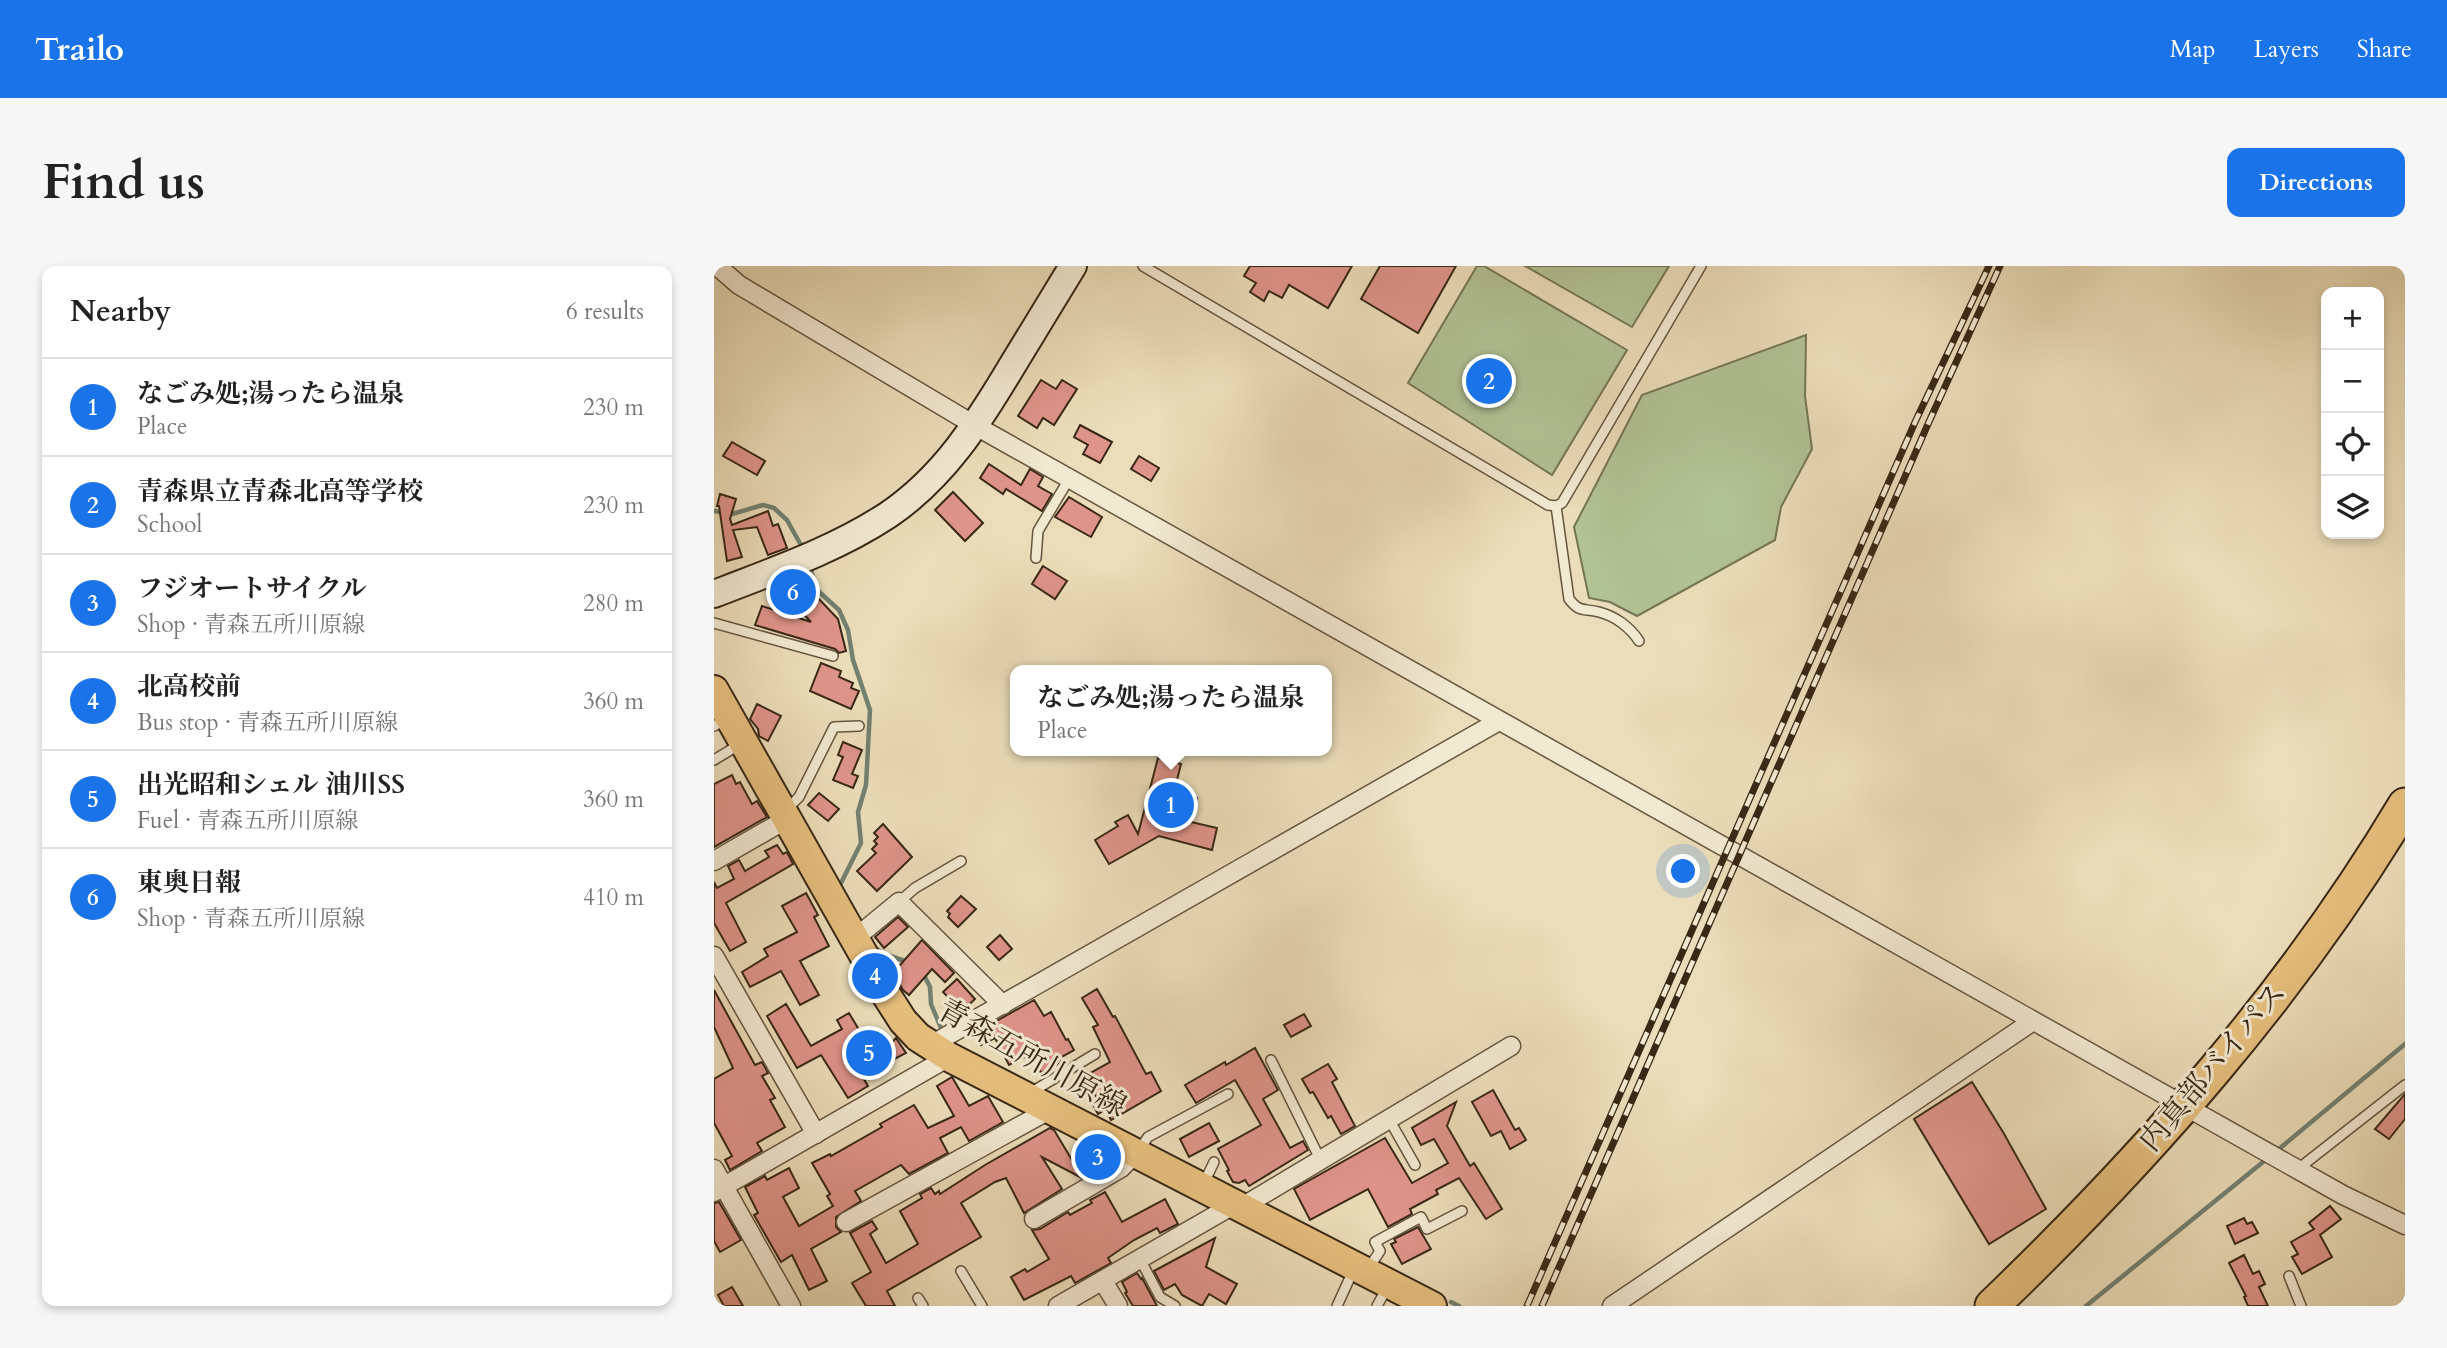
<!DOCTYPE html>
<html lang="en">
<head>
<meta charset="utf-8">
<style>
  :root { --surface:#fff; --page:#f6f6f6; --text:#222; --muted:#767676; --line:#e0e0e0; --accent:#1a73e8 }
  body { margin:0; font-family:Cardo,"Noto Serif JP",serif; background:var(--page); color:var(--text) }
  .controls { position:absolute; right:21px; top:21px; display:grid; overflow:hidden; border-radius:14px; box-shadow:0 4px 10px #0003 }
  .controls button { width:63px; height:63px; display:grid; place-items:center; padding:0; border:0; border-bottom:2px solid var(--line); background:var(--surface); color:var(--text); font:35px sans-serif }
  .you { position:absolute; left:970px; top:606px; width:24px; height:24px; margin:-18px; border:5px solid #fff; border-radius:50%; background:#1a73e8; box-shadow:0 0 0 10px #1a73e833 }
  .badge { display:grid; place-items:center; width:46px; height:46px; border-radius:50%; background:var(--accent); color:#fff; font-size:23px; font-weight:700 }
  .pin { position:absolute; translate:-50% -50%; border:4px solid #fff; box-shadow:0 2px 7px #0006 }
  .popup { position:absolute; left:296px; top:399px; width:322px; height:91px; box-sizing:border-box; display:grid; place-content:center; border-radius:14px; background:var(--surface); filter:drop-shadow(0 2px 5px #0005); font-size:23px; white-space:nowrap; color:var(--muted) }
  .popup b { font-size:26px; color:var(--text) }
  .popup::after { content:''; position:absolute; left:50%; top:100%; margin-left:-14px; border:14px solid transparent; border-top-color:var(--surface) }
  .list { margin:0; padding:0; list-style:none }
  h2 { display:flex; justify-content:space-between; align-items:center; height:91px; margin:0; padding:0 28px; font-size:30px }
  h2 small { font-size:23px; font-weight:400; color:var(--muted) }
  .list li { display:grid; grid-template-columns:46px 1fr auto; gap:21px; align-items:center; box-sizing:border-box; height:98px; padding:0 28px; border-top:2px solid var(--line) }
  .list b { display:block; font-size:26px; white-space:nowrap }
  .list p { margin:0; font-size:23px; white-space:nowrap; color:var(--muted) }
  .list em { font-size:23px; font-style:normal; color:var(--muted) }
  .icon { flex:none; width:38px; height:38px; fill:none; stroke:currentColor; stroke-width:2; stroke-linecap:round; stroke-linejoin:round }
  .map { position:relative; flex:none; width:1691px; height:1040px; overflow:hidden; border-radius:14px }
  header { display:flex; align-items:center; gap:42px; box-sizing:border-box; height:98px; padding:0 35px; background:var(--accent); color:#fff }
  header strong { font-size:33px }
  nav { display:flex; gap:38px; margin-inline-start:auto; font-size:24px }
  .intro { display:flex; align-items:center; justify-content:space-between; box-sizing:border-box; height:168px; padding:0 42px }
  h1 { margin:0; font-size:49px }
  .button { padding:18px 32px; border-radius:14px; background:var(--accent); color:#fff; font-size:24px; font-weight:700 }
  main { display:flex; gap:42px; padding:0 42px }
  aside { flex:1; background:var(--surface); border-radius:14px; box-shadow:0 4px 10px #0003 }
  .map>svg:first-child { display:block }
  .green { fill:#b1c294; stroke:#757555; stroke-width:2 }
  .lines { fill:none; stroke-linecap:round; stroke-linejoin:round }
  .stream { stroke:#728172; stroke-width:4.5 }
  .building { fill:#df9489; stroke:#392816; stroke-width:2 }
  .lane-casing { stroke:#66553f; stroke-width:12 }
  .street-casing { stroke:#66553f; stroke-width:21 }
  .secondary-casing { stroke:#392816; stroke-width:30 }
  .primary-casing { stroke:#392816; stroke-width:32 }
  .highway-casing { stroke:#392816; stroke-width:37 }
  .lane { stroke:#f2e9d2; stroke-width:9 }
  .street { stroke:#f2e9d2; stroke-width:18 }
  .secondary { stroke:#f2e9d2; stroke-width:26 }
  .primary { stroke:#e6be7c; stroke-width:28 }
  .highway { stroke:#e6be7c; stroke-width:33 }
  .rail-casing { stroke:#392816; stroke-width:7 }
  .rail { stroke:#f2e9d2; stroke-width:4.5; stroke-dasharray:13; stroke-linecap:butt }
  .labels { text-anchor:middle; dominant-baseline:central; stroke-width:6; stroke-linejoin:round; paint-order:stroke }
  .street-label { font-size:30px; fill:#392816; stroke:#f2e9d2 }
</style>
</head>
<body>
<header>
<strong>Trailo</strong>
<nav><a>Map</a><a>Layers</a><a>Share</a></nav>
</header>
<div class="intro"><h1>Find us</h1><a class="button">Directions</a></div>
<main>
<aside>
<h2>Nearby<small>6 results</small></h2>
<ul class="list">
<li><span class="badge">1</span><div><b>なごみ処;湯ったら温泉</b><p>Place</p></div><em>230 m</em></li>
<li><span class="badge">2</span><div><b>青森県立青森北高等学校</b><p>School</p></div><em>230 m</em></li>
<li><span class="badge">3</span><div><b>フジオートサイクル</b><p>Shop · 青森五所川原線</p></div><em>280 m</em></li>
<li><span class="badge">4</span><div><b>北高校前</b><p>Bus stop · 青森五所川原線</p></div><em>360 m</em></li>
<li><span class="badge">5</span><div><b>出光昭和シェル 油川SS</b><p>Fuel · 青森五所川原線</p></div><em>360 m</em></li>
<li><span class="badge">6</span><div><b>東奥日報</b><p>Shop · 青森五所川原線</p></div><em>410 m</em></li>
</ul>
</aside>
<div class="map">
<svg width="1691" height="1040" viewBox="0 0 1691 1040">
  <rect width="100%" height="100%" fill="#ebddb9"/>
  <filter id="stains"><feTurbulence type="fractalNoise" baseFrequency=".00286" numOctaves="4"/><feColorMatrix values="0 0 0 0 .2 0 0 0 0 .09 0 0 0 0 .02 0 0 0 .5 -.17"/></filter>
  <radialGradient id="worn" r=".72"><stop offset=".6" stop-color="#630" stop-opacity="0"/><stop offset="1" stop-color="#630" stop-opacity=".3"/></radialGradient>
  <!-- green -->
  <g class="green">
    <path d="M763,0H770L913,84L838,209L694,117Z"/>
    <path d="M811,0H955L918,61Z"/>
    <path d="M1092,69L1091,130L1098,183L1067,241L1061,274L923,350L896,336L875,332L860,261L928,129Z"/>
  </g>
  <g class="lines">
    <!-- stream -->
    <g class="stream">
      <path d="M0,245L18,248L49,239L60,242L73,254L88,281"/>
      <path d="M97,304L102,323L125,344L134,364L139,394L156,444L152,519L144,546L147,577L126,619L128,624"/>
      <path d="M160,681L170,688L194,696"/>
      <path d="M209,707L216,721L217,738L227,762"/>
      <path d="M1565,883L1691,778"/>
      <path d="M737,1036L745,1040"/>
      <path d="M1372,1040L1549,896"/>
    </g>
  </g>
  <!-- building -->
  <g class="building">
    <path d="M536,0H638L614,42L575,19L568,32L555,25L550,35L536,26L542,17L530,10Z"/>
    <path d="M666,0H742L704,67L647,33Z"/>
    <path d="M327,114L342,123L348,114L363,123L340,159L329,152L323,162L304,150Z"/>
    <path d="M366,159L398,176L386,197L369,188L374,179L360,171Z"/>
    <path d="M18,176L51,195L43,209L9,190Z"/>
    <path d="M425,190L445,202L437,215L417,203Z"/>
    <path d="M275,198L307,219L316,203L329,211L324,220L338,228L328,245L292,223L289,228L266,212Z"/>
    <path d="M239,226L269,257L251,275L221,244Z"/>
    <path d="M6,228L22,233L16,253L18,259L54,245L59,260L64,258L73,282L54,289L43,261L19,264L28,291L13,295L5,240H3Z"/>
    <path d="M355,231L388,251L377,271L341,251Z"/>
    <path d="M329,300L353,315L341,333L318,318Z"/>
    <path d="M85,312L124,353L132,385L125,387L121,383L41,359L48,340L97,356L68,325Z"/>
    <path d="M107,397L127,405L125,411L139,417L137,422L145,425L137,443L96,425Z"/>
    <path d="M43,438L67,450L54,475L45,470L44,463L36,453Z"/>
    <path d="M129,476L148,484L138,508L144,510L139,522L119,514L129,491L124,489Z"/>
    <path d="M444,492L467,498L460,526L483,532L477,556L503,562L498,584L445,570L395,598L381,574L404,560L401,556L414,549L424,568Z"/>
    <path d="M18,509L22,518L26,516L38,538L43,535L53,551L0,581V518Z"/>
    <path d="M105,527L125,543L114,555L94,539Z"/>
    <path d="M169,558L198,591L163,625L143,605L162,587L158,583L163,578L160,575L164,571L160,567Z"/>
    <path d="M63,579L69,588L73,586L79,598L12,637L32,676L16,685L0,657V616L3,622L20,613L14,600L25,594L31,605L55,591L51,585Z"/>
    <path d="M92,627L104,649L100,651L115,680L86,695L105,729L86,739L67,705L36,721L28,706L54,690L50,683L83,666L68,640Z"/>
    <path d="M247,630L262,643L244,661L234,651L236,648L233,645Z"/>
    <path d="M184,651L194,661L170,682L161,671Z"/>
    <path d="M286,669L298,683L285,694L273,681Z"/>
    <path d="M208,674L240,707L231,716L218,703L195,729L189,724L179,707Z"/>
    <path d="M243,713L261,733L244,749L233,738L237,734L229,726Z"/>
    <path d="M383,723L399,751L401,750L432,808L437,806L447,825L397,854L392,843L384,848L378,837L384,834L371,810L396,796L379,761L384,759L368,732Z"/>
    <path d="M0,724L41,799L48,796L54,807L48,810L61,832L56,834L71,861L43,877L48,885L16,904L11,894L18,890L0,857V813L19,802L0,761Z"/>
    <path d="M320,734L330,750L337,746L352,774L354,773L360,784L346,792L348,796L327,807L317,788L295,799L281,772L267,779L261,767Z"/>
    <path d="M72,738L97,780L128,763L123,754L135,747L151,774L166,788L182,772L192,787L148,810L154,820L134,832L107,789L83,802L53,750Z"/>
    <path d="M590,748L597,760L577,771L570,759Z"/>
    <path d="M541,782L564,824L549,833L576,882L589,875L594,884L535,920L531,914L525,917L519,916L513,905L515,904L504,883L547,859L521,814L482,837L471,819L511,796L512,799Z"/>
    <path d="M614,798L623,813L618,816L641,860L627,868L617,850L614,852L599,826L596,827L588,813Z"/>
    <path d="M238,811L255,840L274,830L289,856L255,875L247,861L226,872L234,887L195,908L187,899L141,925L147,935L122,951V961L127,966L97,983L113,1015L95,1024L78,989L67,996L40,949L44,947L31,921L51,910L53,914L75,902L85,922L69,931L85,960L119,940L113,930L116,928L98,897L116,888L117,890L168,861L166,858L200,839L214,862L240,850L223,820Z"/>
    <path d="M1258,816L1289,866L1332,943L1275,978L1200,853Z"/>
    <path d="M779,824L801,864L805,862L812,874L796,883L787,865L777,870L758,836Z"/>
    <path d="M1691,828V853L1675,873L1661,863Z"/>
    <path d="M742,836L733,860L756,900L760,897L788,943L772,953L745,912L722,924L724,928L696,943L698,948L674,961L654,923L596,954L580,923L671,872L698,917L734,897L720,873L707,879L698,862Z"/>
    <path d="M495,857L505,875L475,891L466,873Z"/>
    <path d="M336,862L340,864L358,894L366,877L394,891L390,899L368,912L328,891L348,923L310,947L292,912L281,916L247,937L267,971L173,1025L181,1040H152L138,1017L157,1006L136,967L158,955L163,963L156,968L172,997L204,978L186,945L208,932L206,928L217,922L221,928L225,925L226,928L271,899Z"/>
    <path d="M391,926L408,956L451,933L464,958L446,967L443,962L420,974L394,992L397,997L361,1017L357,1010L310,1034L297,1011L311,1003L313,1006L335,993L318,964L326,963L354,946L356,949L378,937L376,934Z"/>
    <path d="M5,936L27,974L6,986L0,975V937Z"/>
    <path d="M1616,940L1627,953L1606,969L1618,991L1588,1008L1578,991L1584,988L1577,976L1600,963L1595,957Z"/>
    <path d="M1530,952L1533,958L1538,956L1544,967L1521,978L1513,960Z"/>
    <path d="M704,961L717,983L688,998L677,978L682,976L680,973Z"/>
    <path d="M501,972L492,1001L523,1018L512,1038L495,1028L488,1040L468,1029L461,1018L450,1024L440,1005Z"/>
    <path d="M1530,989L1539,1008L1545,1005L1551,1018L1545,1021L1554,1040H1534L1530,1031L1532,1030L1515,997Z"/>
    <path d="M423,1007L427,1013L428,1012L443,1040H419L411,1027L413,1026L408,1016Z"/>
    <path d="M18,1021L29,1040H10L4,1029Z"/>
  </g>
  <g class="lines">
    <defs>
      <g id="lane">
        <path d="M429,0L834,239L842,240L848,237L987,0"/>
        <path d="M842,240L855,333C866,347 869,342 885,346C901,350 916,361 925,375"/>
        <path d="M322,292L324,265L355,213"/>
        <path d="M0,357L119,390"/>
        <path d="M0,460L14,452"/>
        <path d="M0,494L28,477"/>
        <path d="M73,543L85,531L120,461L145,460"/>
        <path d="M185,636L201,622L247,595"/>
        <path d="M557,794L607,895"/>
        <path d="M316,827L381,788"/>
        <path d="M676,855L701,899"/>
        <path d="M425,884L434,871L514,828"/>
        <path d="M1584,903L1691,819"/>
        <path d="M489,919L500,896"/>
        <path d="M426,993L446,1031L461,1040"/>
        <path d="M654,1003L666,985L661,976L707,951L713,963L748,945"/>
        <path d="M247,1005L268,1040"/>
        <path d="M1575,1010L1587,1040"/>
        <path d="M204,1032L209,1040"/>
        <path d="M623,1040L639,1005"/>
        <path d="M663,1040L674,1020"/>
      </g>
      <g id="street">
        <path d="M3,0L25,19L262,160L1629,929L1691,959"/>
        <path d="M0,595L73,553"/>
        <path d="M140,673L185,636L289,739"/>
        <path d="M0,690L102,868"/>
        <path d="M217,779L785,455"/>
        <path d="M0,903L77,1040"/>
        <path d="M0,926L235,791"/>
        <path d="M528,941L797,780"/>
        <path d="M320,953L407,902L422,887"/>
        <path d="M132,956L335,844"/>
        <path d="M389,1015L404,1040"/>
        <path d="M344,1040L521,938"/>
        <path d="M898,1040L1319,755"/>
      </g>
      <path id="secondary" d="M0,328C59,305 121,284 174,249C230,211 264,157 298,100C318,67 339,33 359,0"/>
      <path id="primary" d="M0,424L173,730L189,755L204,771L235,791L718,1040"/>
      <path id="highway" d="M1278,1040C1434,890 1580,725 1691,539"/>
    </defs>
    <!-- lane casing -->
    <use href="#lane" class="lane-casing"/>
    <!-- street casing -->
    <use href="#street" class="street-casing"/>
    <!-- secondary casing -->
    <use href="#secondary" class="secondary-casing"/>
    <!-- primary casing -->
    <use href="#primary" class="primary-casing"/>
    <!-- highway casing -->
    <use href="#highway" class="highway-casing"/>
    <!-- lane -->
    <use href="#lane" class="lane"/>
    <!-- street -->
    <use href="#street" class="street"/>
    <!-- secondary -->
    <use href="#secondary" class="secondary"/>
    <!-- primary -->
    <use href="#primary" class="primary"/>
    <!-- highway -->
    <use href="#highway" class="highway"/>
    <defs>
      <g id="rail">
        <path d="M813,1040L1202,154L1275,0"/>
        <path d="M828,1040L1214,158L1286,0"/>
      </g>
    </defs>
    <!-- rail casing -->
    <use href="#rail" class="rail-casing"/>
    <!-- rail -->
    <use href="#rail" class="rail"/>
  </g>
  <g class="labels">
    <!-- street labels -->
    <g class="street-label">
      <text transform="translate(318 792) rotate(29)">青森五所川原線</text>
      <text transform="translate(1499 801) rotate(-50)">内真部バイパス</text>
    </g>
  </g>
  <rect width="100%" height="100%" filter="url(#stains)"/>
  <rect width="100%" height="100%" fill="url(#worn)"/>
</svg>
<div class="controls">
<button>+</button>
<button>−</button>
<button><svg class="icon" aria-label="locate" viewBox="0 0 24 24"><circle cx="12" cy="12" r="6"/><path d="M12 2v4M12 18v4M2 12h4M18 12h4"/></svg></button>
<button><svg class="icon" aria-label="layers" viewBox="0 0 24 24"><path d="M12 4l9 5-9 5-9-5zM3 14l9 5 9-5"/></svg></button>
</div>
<div class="you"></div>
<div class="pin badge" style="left:457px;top:539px">1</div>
<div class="popup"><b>なごみ処;湯ったら温泉</b>Place</div>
<div class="pin badge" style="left:775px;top:115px">2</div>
<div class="pin badge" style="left:384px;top:891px">3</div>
<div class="pin badge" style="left:161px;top:710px">4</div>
<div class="pin badge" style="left:155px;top:787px">5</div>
<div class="pin badge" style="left:79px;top:326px">6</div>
</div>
</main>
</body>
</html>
